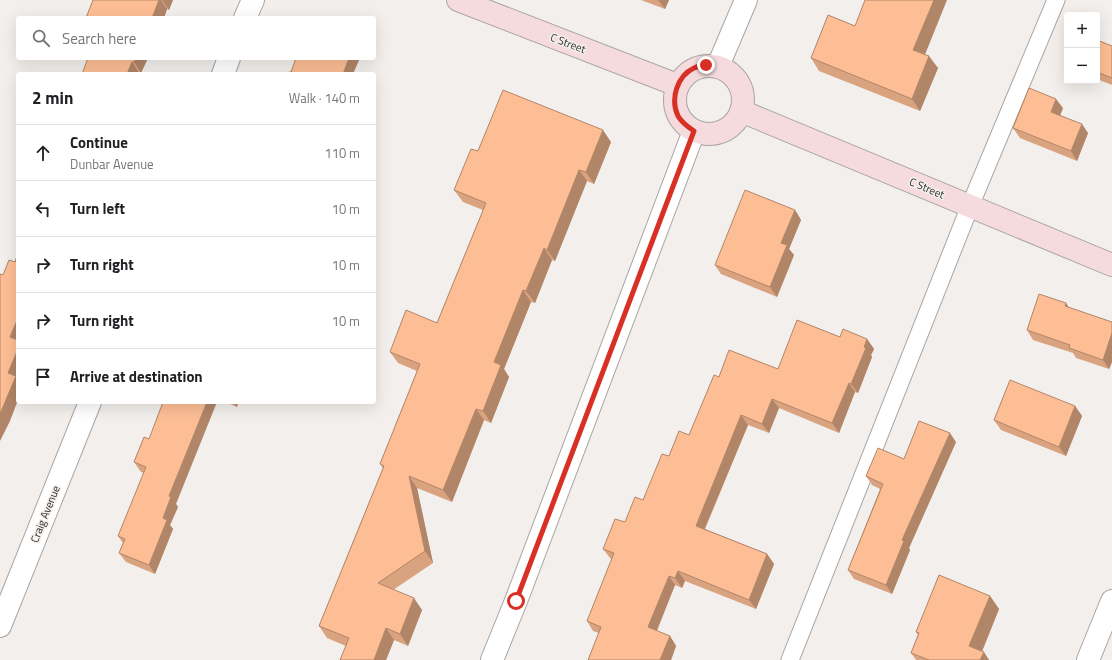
<!DOCTYPE html>
<html lang="en">
<head>
<meta charset="utf-8">
<style>
  :root { --surface:#fff; --page:#f6f6f6; --text:#202124; --muted:#757577; --line:#e0e0e0 }
  body { margin:0; font-family:"Titillium Web",sans-serif; background:var(--page); color:var(--text) }
  .controls { position:absolute; right:12px; top:12px; display:grid; overflow:hidden; border-radius:4px; box-shadow:0 4px 16px #0002 }
  .controls button { width:36px; height:36px; display:grid; place-items:center; padding:0; border:0; border-bottom:1px solid var(--line); background:var(--surface); color:var(--text); font:20px sans-serif }
  .stop { position:absolute; width:12px; height:12px; margin:-9px; border:3px solid #d93025; border-radius:50%; background:#fff }
  .stop.end { background:#d93025; border-color:#fff; box-shadow:0 1px 4px #0008 }
  .list { margin:0; padding:0; list-style:none }
  h2 { display:flex; justify-content:space-between; align-items:center; height:52px; margin:0; padding:0 16px; font-size:17px }
  h2 small { font-size:13px; font-weight:400; color:var(--muted) }
  .list li { display:grid; grid-template-columns:26px 1fr auto; gap:12px; align-items:center; box-sizing:border-box; height:56px; padding:0 16px; border-top:1px solid var(--line) }
  .list b { display:block; font-size:15px; white-space:nowrap }
  .list p { margin:0; font-size:13px; white-space:nowrap; color:var(--muted) }
  .list em { font-size:13px; font-style:normal; color:var(--muted) }
  .icon { flex:none; width:22px; height:22px; fill:none; stroke:currentColor; stroke-width:2; stroke-linecap:round; stroke-linejoin:round }
  .map { position:relative; flex:none; width:1112px; height:660px; overflow:hidden }
  .search { position:absolute; background:var(--surface); box-shadow:0 4px 16px #0002; left:16px; top:16px; width:360px; height:44px; display:flex; align-items:center; gap:10px; box-sizing:border-box; padding:0 14px; border-radius:4px; color:var(--muted); font-size:15px }
  .panel { position:absolute; background:var(--surface); box-shadow:0 4px 16px #0002; left:16px; top:72px; width:360px; height:332px; border-radius:4px }
  .map>svg:first-child { display:block }
  .lines { fill:none; stroke-linecap:round; stroke-linejoin:round }
  .lane-casing { stroke:#a8a5a3; stroke-width:19 }
  .street-casing { stroke:#a8a5a3; stroke-width:24 }
  .secondary-casing { stroke:#a8a5a3; stroke-width:24 }
  .lane { stroke:#fff; stroke-width:17 }
  .street { stroke:#fff; stroke-width:22 }
  .secondary { stroke:#f6dbde; stroke-width:22 }
  .wall { fill:#daa380 }
  .shaded-wall { fill:#b18568 }
  .building { fill:#fdbe95; stroke:#b18568 }
  .route { stroke:#d93025; stroke-width:5 }
  .labels { text-anchor:middle; dominant-baseline:central; stroke-width:3; stroke-linejoin:round; paint-order:stroke }
  .street-label { font-size:11px; fill:#2f2e2c; stroke:#f2efec }
</style>
</head>
<body>
<div class="map">
<svg width="1112" height="660" viewBox="0 0 1112 660">
  <rect width="100%" height="100%" fill="#f2efec"/>
  <g class="lines">
    <defs>
      <path id="lane" d="M790,660L970,206L1056,0"/>
      <g id="street">
        <path d="M245,18L253,0"/>
        <path d="M718,66L746,0"/>
        <path d="M223,74L229,58"/>
        <path d="M0,626L90,402"/>
        <path d="M492,660L516,601L694,131"/>
        <path d="M1088,660L1112,601"/>
      </g>
      <g id="secondary">
        <path d="M458,0L677,85"/>
        <circle cx="709" cy="100" r="34"/>
        <path d="M741,111L1112,265"/>
      </g>
    </defs>
    <!-- lane casing -->
    <use href="#lane" class="lane-casing"/>
    <!-- street casing -->
    <use href="#street" class="street-casing"/>
    <!-- secondary casing -->
    <use href="#secondary" class="secondary-casing"/>
    <!-- lane -->
    <use href="#lane" class="lane"/>
    <!-- street -->
    <use href="#street" class="street"/>
    <!-- secondary -->
    <use href="#secondary" class="secondary"/>
  </g>
  <!-- wall -->
  <g class="wall">
    <path d="M93,0H173L169,10L167,9L164,18H86Z"/>
    <path d="M641,0H669L665,9Z"/>
    <path d="M1097,40L1112,46V85L1097,79Z"/>
    <path d="M925,55L938,68L920,111L819,71L811,58Z"/>
    <path d="M88,58H148L141,73Z"/>
    <path d="M1063,108L1060,115L1088,133L1077,161L1020,138L1013,128Z"/>
    <path d="M611,142L594,184L587,181L555,261L552,260L535,303L531,302L504,369L509,377L491,423L484,420L452,502L417,488L433,563L393,590L422,610L408,646L394,640L386,660H340L346,646L327,638L319,626L383,468L380,464L417,371L398,363L390,352L437,323L483,210L463,202L454,190L478,151Z"/>
    <path d="M795,210L801,220L789,249L794,255L777,297L721,274L715,265Z"/>
    <path d="M1069,308L1112,322V362L1109,369L1076,358L1073,353L1033,340L1027,330Z"/>
    <path d="M840,337L867,339L874,349L871,355L872,357L858,393L855,392L839,433L779,408L769,433L748,425L705,529L767,554L774,564L756,609L685,581L682,588L675,585L657,631L670,636L676,646L671,660H588L599,633L593,631L587,621L612,559L610,558L603,549L643,500L669,456L689,435L719,377L778,369Z"/>
    <path d="M225,402H238L237,407Z"/>
    <path d="M1075,406L1082,416L1066,456L1001,430L994,420Z"/>
    <path d="M144,437L176,504L178,507L170,525L173,529L155,574L126,562L119,553L123,543L118,536L144,473L141,472L134,462Z"/>
    <path d="M956,442L909,548L910,550L892,594L854,579L848,570L880,489L872,485L866,476L904,459Z"/>
    <path d="M990,596L999,609L982,651L989,660H916L911,653L918,635L916,632Z"/>
  </g>
  <!-- shaded-wall -->
  <g class="shaded-wall">
    <path d="M159,0H161L167,9L164,18H152Z"/>
    <path d="M162,0H173L169,10Z"/>
    <path d="M658,0H669L665,9Z"/>
    <path d="M934,0H947L922,62L913,50Z"/>
    <path d="M929,56L938,68L920,111L912,99Z"/>
    <path d="M136,58H148L141,73L134,62Z"/>
    <path d="M349,58H360L353,74H343Z"/>
    <path d="M132,62L139,73V74H127Z"/>
    <path d="M1056,99L1063,108L1058,121L1051,112Z"/>
    <path d="M1082,124L1088,133L1077,161L1071,151Z"/>
    <path d="M603,130L611,142L594,184L586,172Z"/>
    <path d="M579,170L587,181L555,261L547,250Z"/>
    <path d="M795,210L801,220L789,249L794,255L777,297L770,287L781,243Z"/>
    <path d="M544,248L552,260L535,303L526,291Z"/>
    <path d="M523,290L531,302L504,369L509,377L491,423L483,411L494,362Z"/>
    <path d="M1066,303L1072,312L1065,306Z"/>
    <path d="M18,318V348L10,337Z"/>
    <path d="M1112,333V362L1109,369L1103,360Z"/>
    <path d="M867,339L874,349L871,355L872,357L858,393L851,384Z"/>
    <path d="M18,349V400L10,421L0,441V414L8,373Z"/>
    <path d="M849,383L855,392L839,433L832,423Z"/>
    <path d="M772,399L779,408L769,433L762,424Z"/>
    <path d="M207,402H217L176,504L178,507L170,525L173,529L155,574L149,565L169,496Z"/>
    <path d="M233,402H238L237,407Z"/>
    <path d="M1075,406L1082,416L1066,456L1059,447Z"/>
    <path d="M476,409L484,420L452,502L443,490Z"/>
    <path d="M741,415L748,425L702,535L696,526Z"/>
    <path d="M950,433L956,442L909,548L910,550L892,594L886,585L902,540Z"/>
    <path d="M409,476L417,488L433,563L425,551Z"/>
    <path d="M767,554L774,564L756,609L749,600Z"/>
    <path d="M678,571L685,581L682,588L675,578Z"/>
    <path d="M669,576L675,585L654,637L648,627Z"/>
    <path d="M990,596L999,609L979,659L969,646Z"/>
    <path d="M414,598L422,610L408,646L400,634Z"/>
    <path d="M386,628L394,640L386,660H374Z"/>
    <path d="M670,636L676,646L671,660H660Z"/>
    <path d="M984,652L989,660H980Z"/>
  </g>
  <!-- building -->
  <g class="building">
    <path d="M93,0H159L152,18H86Z"/>
    <path d="M865,0H934L913,50L929,56L912,99L811,58L828,15L855,26Z"/>
    <path d="M1097,40L1112,46V78L1097,72Z"/>
    <path d="M88,58H136L134,62H132L127,74H82Z"/>
    <path d="M296,58H349L343,74L340,72L339,74H288L289,72H291Z"/>
    <path d="M1029,88L1056,99L1051,112L1082,124L1071,151L1013,128Z"/>
    <path d="M503,90L603,130L586,172L579,170L547,250L544,248L526,291L523,290L494,362L501,365L483,411L476,409L443,490L409,476L425,551L378,583L414,598L400,634L386,628L374,660H340L349,638L319,626L384,466L380,464L420,364L390,352L406,310L437,323L486,203L454,190L471,149L478,151Z"/>
    <path d="M745,190L795,210L781,243L787,245L770,287L715,265Z"/>
    <path d="M18,253V318L10,337L18,340V349L8,373L16,376L0,414V274L3,275L9,260L15,262Z"/>
    <path d="M1039,294L1066,303L1065,306L1112,322V333L1103,360L1069,348L1070,345L1027,330Z"/>
    <path d="M797,320L840,337L843,329L867,339L864,347L866,348L851,384L849,383L832,423L772,399L762,424L741,415L696,526L767,554L749,600L678,571L675,578L669,576L648,627L670,636L660,660H588L601,627L587,621L614,553L603,549L615,519L625,522L635,497L643,500L662,454L669,456L679,431L689,435L714,375L719,377L729,350L778,369Z"/>
    <path d="M1010,380L1075,406L1059,447L994,420Z"/>
    <path d="M163,402H207L169,496L171,497L163,518L167,520L149,565L119,553L125,539L118,536L146,467L134,462L144,437L149,439Z"/>
    <path d="M919,421L950,433L902,540L904,541L886,585L848,570L883,484L866,476L878,448L904,459Z"/>
    <path d="M939,575L990,596L969,646L984,652L980,660H929L911,653L919,633L916,632Z"/>
  </g>
  <g class="lines">
    <!-- route -->
    <path class="route" d="M516,601L694,131C688,127 682,123 678,116C670,99 677,76 694,68C698,66 702,66 706,65"/>
  </g>
  <g class="labels">
    <!-- street labels -->
    <g class="street-label">
      <text transform="translate(568 43) rotate(21)">C Street</text>
      <text transform="translate(927 188) rotate(23)">C Street</text>
      <text transform="translate(45 514) rotate(-68)">Craig Avenue</text>
    </g>
  </g>
</svg>
<div class="controls">
<button>+</button>
<button>−</button>
</div>
<div class="stop" style="left:516px;top:601px"></div>
<div class="stop end" style="left:706px;top:65px"></div>
<div class="search"><svg class="icon" aria-label="search" viewBox="0 0 24 24"><circle cx="10" cy="10" r="6"/><path d="M15 15l6 6"/></svg>Search here</div>
<section class="panel">
<h2>2 min<small>Walk · 140 m</small></h2>
<ul class="list">
<li><svg class="icon" aria-label="ahead" viewBox="0 0 24 24"><path d="M12 20V5M6 11l6-6 6 6"/></svg><div><b>Continue</b><p>Dunbar Avenue</p></div><em>110 m</em></li>
<li><svg class="icon" aria-label="left" viewBox="0 0 24 24"><path d="M17 20v-9H6M10 6l-5 5 5 5"/></svg><div><b>Turn left</b></div><em>10 m</em></li>
<li><svg class="icon" aria-label="right" viewBox="0 0 24 24"><path d="M7 20v-9h11M14 6l5 5-5 5"/></svg><div><b>Turn right</b></div><em>10 m</em></li>
<li><svg class="icon" aria-label="right" viewBox="0 0 24 24"><path d="M7 20v-9h11M14 6l5 5-5 5"/></svg><div><b>Turn right</b></div><em>10 m</em></li>
<li><svg class="icon" aria-label="arrive" viewBox="0 0 24 24"><path d="M6 21V4h12l-3 4 3 4H6"/></svg><div><b>Arrive at destination</b></div></li>
</ul>
</section>
</div>
</body>
</html>
